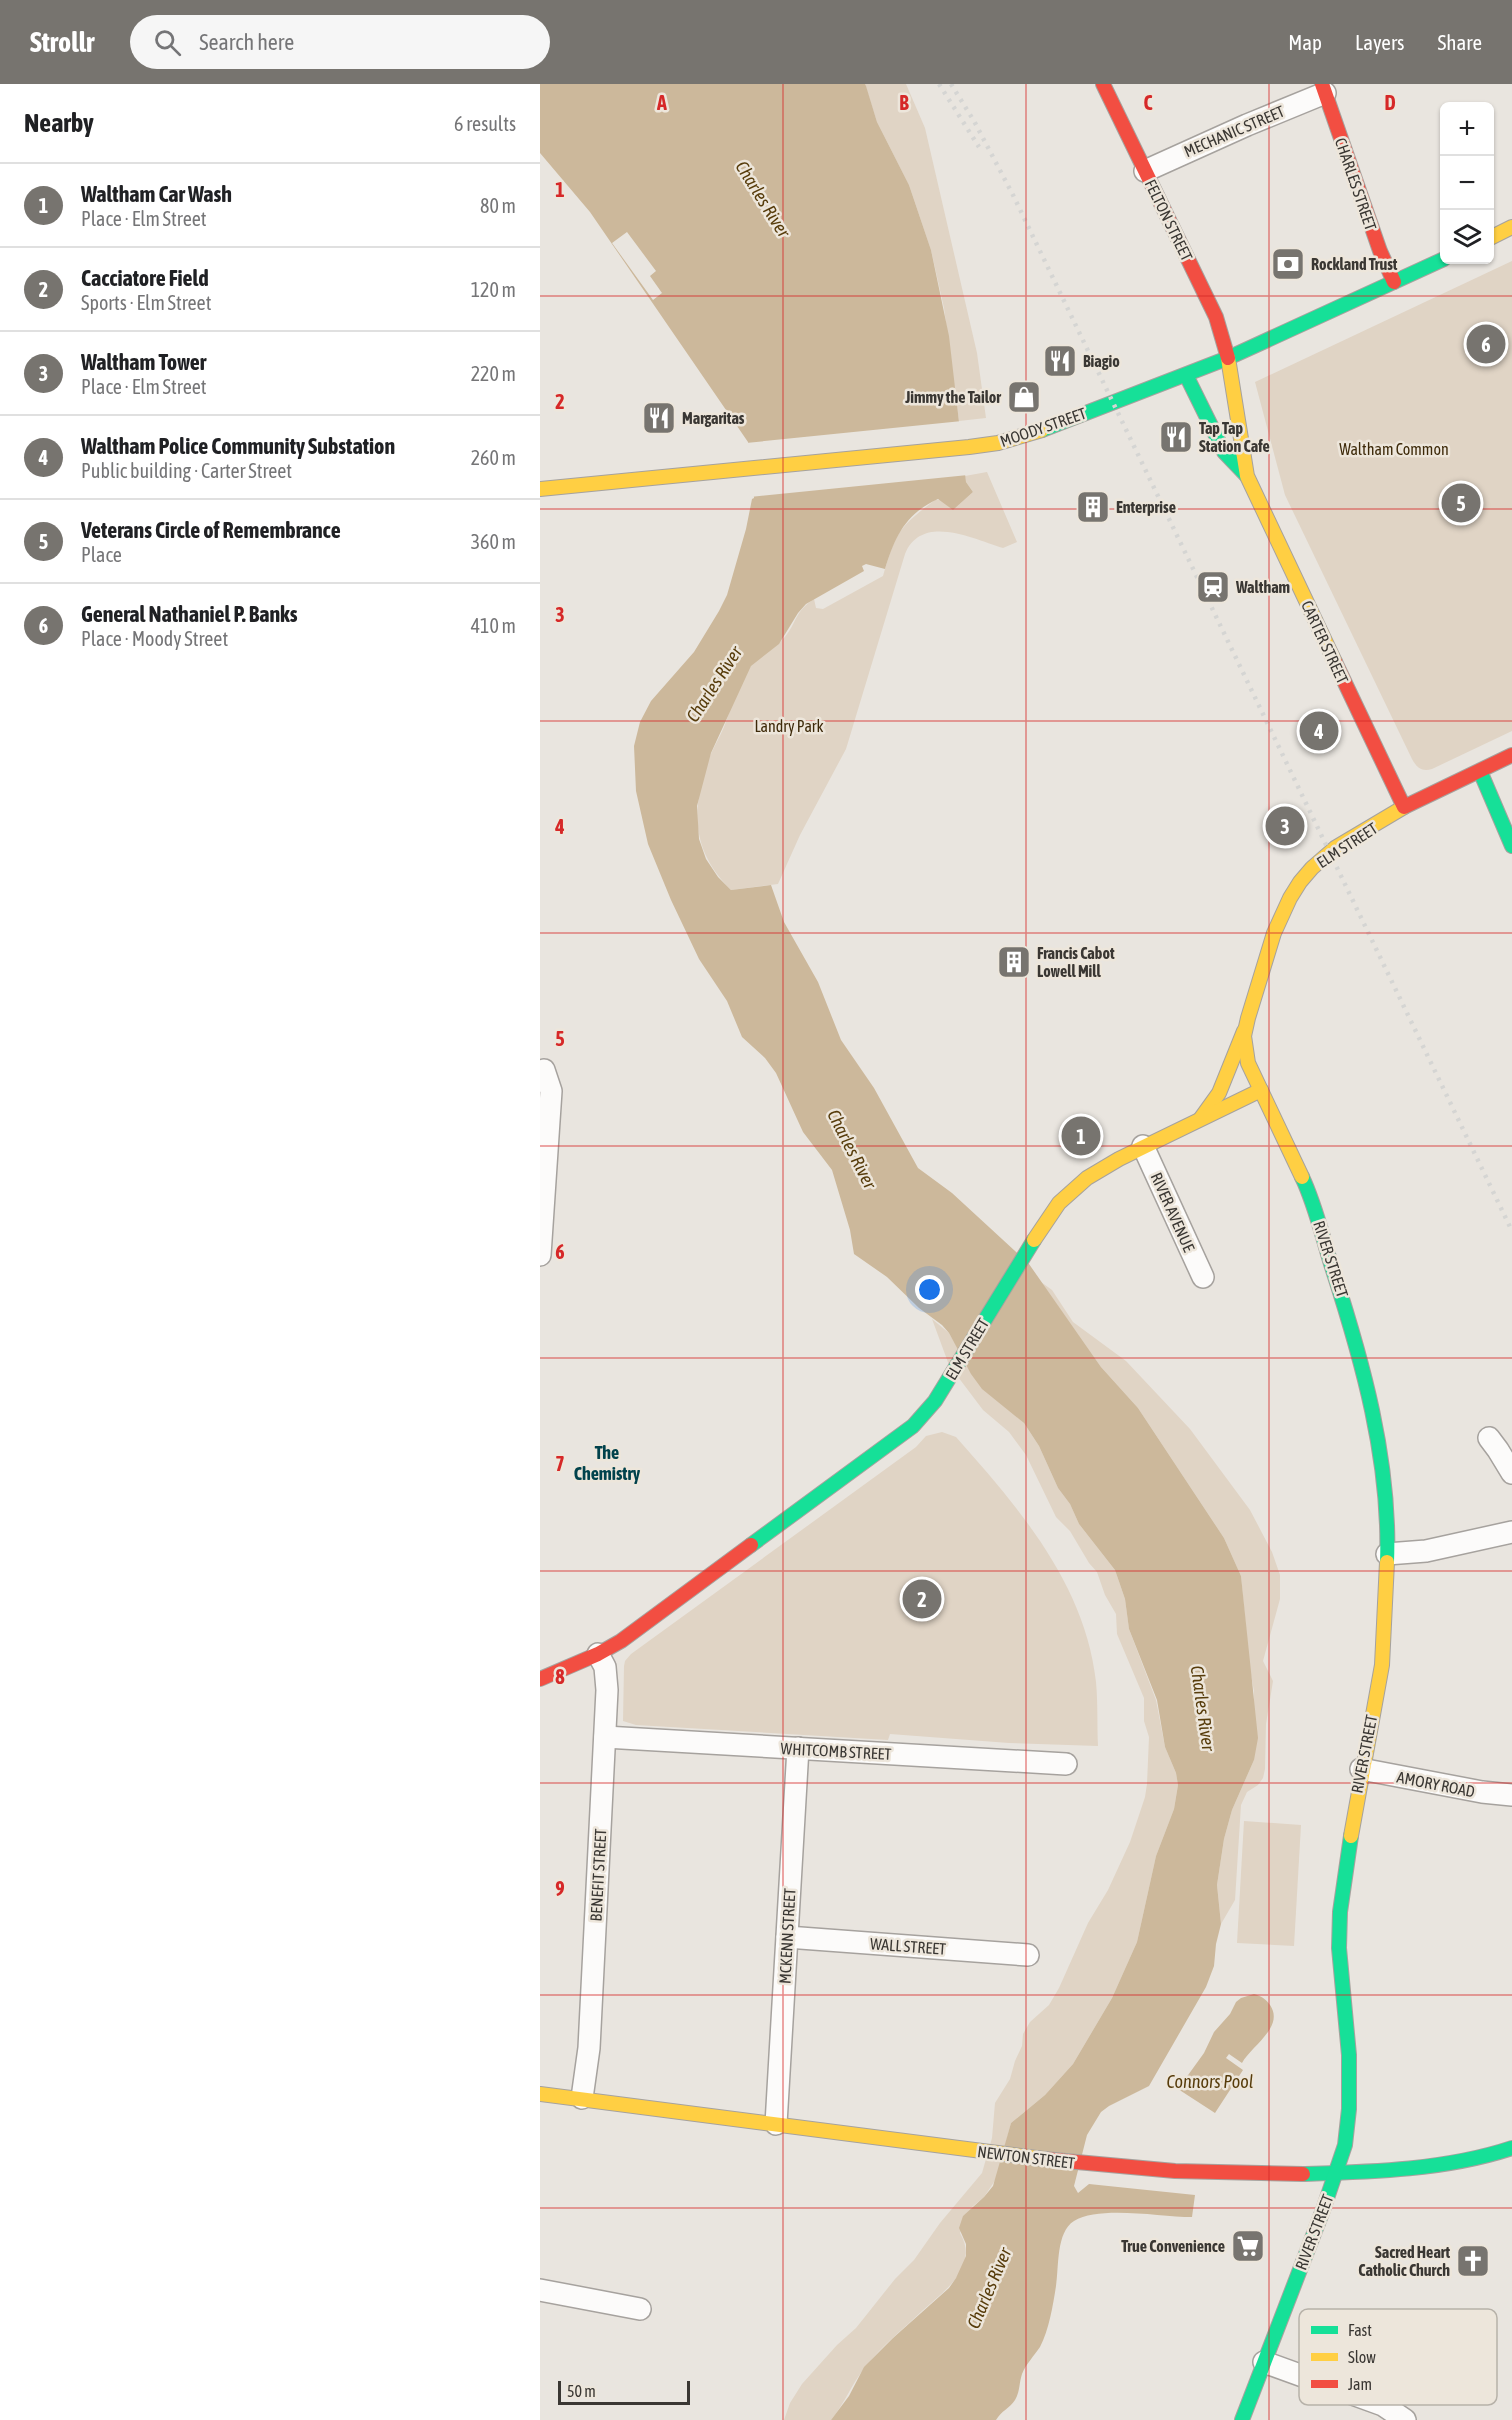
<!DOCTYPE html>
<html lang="en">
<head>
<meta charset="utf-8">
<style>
  :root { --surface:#fff; --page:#f6f6f6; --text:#202124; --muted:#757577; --line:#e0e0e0; --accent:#77746f }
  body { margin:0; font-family:"Asap Condensed",sans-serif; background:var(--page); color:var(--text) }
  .controls { position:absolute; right:18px; top:18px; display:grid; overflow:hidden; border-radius:9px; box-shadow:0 2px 4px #0004 }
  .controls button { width:54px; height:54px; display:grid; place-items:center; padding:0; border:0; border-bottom:2px solid var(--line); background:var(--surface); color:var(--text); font:30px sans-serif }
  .scale { position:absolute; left:18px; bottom:15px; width:132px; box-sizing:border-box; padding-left:6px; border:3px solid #3a3733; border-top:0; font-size:16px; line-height:21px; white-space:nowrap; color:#3a3733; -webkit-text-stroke:4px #ede6db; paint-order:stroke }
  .you { position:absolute; left:390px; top:1206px; width:21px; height:21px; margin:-15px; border:4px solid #fff; border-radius:50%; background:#1a73e8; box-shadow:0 0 0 9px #1a73e833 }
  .badge { display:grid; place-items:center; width:39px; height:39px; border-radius:50%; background:var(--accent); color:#fff; font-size:20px; font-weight:700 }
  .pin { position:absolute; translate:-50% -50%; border:3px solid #fff; box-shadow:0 2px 6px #0006 }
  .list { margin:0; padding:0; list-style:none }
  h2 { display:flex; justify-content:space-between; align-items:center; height:78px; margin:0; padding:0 24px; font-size:26px }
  h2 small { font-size:20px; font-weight:400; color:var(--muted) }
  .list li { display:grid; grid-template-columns:39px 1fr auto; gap:18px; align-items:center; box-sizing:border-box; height:84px; padding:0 24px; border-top:2px solid var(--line) }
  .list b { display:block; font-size:22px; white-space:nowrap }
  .list p { margin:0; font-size:20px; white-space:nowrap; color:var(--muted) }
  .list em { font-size:20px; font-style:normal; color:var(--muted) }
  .icon { flex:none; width:33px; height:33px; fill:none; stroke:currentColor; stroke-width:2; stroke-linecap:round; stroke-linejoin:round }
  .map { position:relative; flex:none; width:972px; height:2336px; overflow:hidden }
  header { display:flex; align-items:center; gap:36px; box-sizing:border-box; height:84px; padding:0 30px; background:var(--accent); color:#fff }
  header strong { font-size:28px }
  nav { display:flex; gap:33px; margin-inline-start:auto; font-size:21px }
  .search { width:420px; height:54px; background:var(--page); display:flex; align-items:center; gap:15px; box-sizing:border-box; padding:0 21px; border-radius:33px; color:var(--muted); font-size:22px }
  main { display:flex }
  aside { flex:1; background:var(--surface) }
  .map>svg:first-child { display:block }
  .green { fill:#e0d4c5 }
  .water { fill:#ccb89b }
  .pier { fill:#e9e5df }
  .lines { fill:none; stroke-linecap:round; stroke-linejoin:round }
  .street-casing { stroke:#a6a29e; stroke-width:24 }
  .fast-casing { stroke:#a6a29e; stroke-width:16 }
  .slow-casing { stroke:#a6a29e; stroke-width:16 }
  .jam-casing { stroke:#a6a29e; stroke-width:16 }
  .street { stroke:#fcfbfa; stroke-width:21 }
  .fast { stroke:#16e098; stroke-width:14 }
  .slow { stroke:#ffcf43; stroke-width:14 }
  .jam { stroke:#f24e42; stroke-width:14 }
  .rail { stroke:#d5d5d3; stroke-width:4.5; stroke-dasharray:3 6; stroke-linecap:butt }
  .grid { fill:none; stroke:#d62828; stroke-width:1.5; stroke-opacity:0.55 }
  .labels { text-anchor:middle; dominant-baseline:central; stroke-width:5; stroke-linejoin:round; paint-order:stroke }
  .street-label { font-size:16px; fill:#3a3733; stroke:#ede6db }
  .poi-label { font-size:16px; font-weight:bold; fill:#3a3733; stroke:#ede6db; text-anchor:start }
  .park-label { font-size:16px; fill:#3d2909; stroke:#ede6db }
  .water-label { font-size:18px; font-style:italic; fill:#573c0b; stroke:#ede6db }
  .neighbourhood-label { font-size:18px; font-weight:bold; fill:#01424c; stroke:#ede6db }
  .key { fill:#ede6db; stroke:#b7b2a9; stroke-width:1.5 }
  .key-label { font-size:16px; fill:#3a3733 }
  .grid-label { font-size:20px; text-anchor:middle; font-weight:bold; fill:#d62828; stroke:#ede6db; stroke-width:5; stroke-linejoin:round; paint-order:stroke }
</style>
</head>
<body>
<header>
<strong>Strollr</strong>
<div class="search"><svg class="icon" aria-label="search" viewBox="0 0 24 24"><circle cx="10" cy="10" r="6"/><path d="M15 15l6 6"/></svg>Search here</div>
<nav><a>Map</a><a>Layers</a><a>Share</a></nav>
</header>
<main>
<aside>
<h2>Nearby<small>6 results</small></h2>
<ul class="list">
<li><span class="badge">1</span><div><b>Waltham Car Wash</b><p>Place · Elm Street</p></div><em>80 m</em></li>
<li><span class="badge">2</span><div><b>Cacciatore Field</b><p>Sports · Elm Street</p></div><em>120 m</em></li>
<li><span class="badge">3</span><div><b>Waltham Tower</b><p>Place · Elm Street</p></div><em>220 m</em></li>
<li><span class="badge">4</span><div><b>Waltham Police Community Substation</b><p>Public building · Carter Street</p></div><em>260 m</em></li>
<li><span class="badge">5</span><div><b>Veterans Circle of Remembrance</b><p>Place</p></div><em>360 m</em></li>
<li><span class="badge">6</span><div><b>General Nathaniel P. Banks</b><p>Place · Moody Street</p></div><em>410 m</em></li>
</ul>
</aside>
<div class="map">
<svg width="972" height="2336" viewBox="0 0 972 2336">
  <rect width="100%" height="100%" fill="#e9e5df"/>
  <!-- green -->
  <g class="green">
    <path d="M325,0H366L385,44L437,269L446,334L419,337L404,224L391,166L369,101L337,38Z"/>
    <path d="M972,177V647L892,685C882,688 877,684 872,675L745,411L715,298Z"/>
    <path d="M447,388L477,458L463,464C433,455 382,429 365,470L306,665L260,751L238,800L191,806C150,765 151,724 170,672C174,662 180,653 184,643C192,622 199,598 212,580C221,570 235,564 244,554C257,539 254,528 274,515L276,524L283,525L343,492C356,448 358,444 395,416H401L413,426L433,408L426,398L425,392Z"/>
    <path d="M501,1198L512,1206L533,1238L586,1277L650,1345L710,1426L732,1468L740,1491V1515L723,1577L733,1597L726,1640L725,1685L723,1694L718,1701L707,1708L701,1721L695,1816L681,1840L677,1801L684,1755L692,1726L714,1676V1607L710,1586L701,1492L684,1454L598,1324L561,1283Z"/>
    <path d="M392,1235L409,1249L425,1277L484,1339L499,1362L518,1404L530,1420L539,1440L575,1486L585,1515L589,1545L616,1616L625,1663L636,1689L638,1701L634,1725L616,1772L597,1858L572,1914L533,1980L505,2011L471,2039L456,2095L444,2113L432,2123L420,2149C440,2183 404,2207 382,2227C363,2245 342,2262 326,2282C312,2299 305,2319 291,2336H244L250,2319L262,2300L297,2261L316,2244L355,2195L374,2176L400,2139L442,2089L452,2054L455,2019L470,1995L475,1977L482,1962L483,1950L490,1938L509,1921L519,1904L548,1839L568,1806L590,1758L605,1713L607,1700L609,1653L604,1637V1614L577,1550L576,1530L565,1511L557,1488L549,1479L530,1447L516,1433L486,1371L469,1348L443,1326L409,1281Z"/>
    <path d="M402,1348L416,1353C479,1424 545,1500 556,1598C558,1619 557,1641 558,1662L469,1659L350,1650L348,1656L96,1641L83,1637L84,1582L85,1577L91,1570L376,1363L386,1352Z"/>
    <path d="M704,1737L761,1741L754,1862L697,1859Z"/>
  </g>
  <!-- water -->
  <g class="water">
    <path d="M0,0H325L326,2L337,38L369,101L391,166L409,252L426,398L433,408L413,426L398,415C365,430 355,453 345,485L326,480L322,482L324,487L266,520L258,529L239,560L211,582L171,669L157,722L159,755L166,775L178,793L191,806L231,801L244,838L278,898L301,956L334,1004L378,1084L412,1109L489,1180L561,1283L598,1324L684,1454L701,1492L718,1654L714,1676L692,1726L684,1755L677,1801L681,1840L676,1860L674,1882L666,1903L609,2002L569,2022L561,2028L547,2051L534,2102L538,2109L549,2100L655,2111L652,2133C620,2133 560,2121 534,2137C516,2148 519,2183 516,2202C513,2221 509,2246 500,2263C494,2272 486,2280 482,2290C479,2299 480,2308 475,2316C470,2324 461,2327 456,2336H291L309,2312L324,2283L353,2254L409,2204L416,2194L426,2172V2160L419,2144L423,2132L444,2113L453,2102L471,2039L505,2011L533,1980L572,1914L597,1858L616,1772L634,1725L638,1701L636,1689L625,1663L617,1616L589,1545L585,1515L575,1486L539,1440L530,1420L518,1404L499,1362L484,1339L442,1305L431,1290L409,1249L402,1241L379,1224L347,1193L314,1170L310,1146L292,1086L263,1048L236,989L225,974L202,953L187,917L159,875L131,816L108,760L96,707L94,662L100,638L111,617L154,568L179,527L187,511L206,445L212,415L214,414L208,358L50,128L0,69Z"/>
    <path d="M714,1910C721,1912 726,1915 730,1921C745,1943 711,1962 702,1979L689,1970L686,1974L703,1986L675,2029L638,2005L664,1969L674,1948L690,1930L696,1918L701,1914Z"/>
  </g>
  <!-- pier -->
  <g class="pier">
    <path d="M87,148L116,187L110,192L122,209L113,216L72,159Z"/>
    <path d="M422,337L428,391L210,413L206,359Z"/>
  </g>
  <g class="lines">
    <defs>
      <g id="street">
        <path d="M605,87L707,41L785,9"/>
        <path d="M0,988L4,986L11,1007L0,1171"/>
        <path d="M603,1062L663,1193"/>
        <path d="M949,1354L958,1366L972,1389"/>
        <path d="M847,1470L886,1467L972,1448"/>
        <path d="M65,1653L526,1680"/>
        <path d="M821,1685L942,1708L972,1711"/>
        <path d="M247,1853L488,1871"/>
        <path d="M42,2014L49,1964L67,1606L65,1583L58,1570"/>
        <path d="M236,2040L258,1664"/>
        <path d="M0,2206L100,2225"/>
        <path d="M724,2278L843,2321L865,2336"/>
      </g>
      <g id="fast">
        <path d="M646,291L684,368L706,391"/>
        <path d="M502,346L688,274L904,175"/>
        <path d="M940,687L972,762"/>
        <path d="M762,1093C775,1120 782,1151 791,1180C822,1275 851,1377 847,1478"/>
        <path d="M211,1461L373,1342L395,1317L494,1156"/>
        <path d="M763,2090C831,2088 906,2086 972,2064"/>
        <path d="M702,2336L783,2126L805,2061L809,2025V1971L799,1864L800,1828L811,1752"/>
      </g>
      <g id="slow">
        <path d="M950,154L972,143"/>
        <path d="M688,274L707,392L795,578"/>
        <path d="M0,405L429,363L458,359L502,346"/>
        <path d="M661,1034L679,1009L704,947"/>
        <path d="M762,1093L708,979L704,952L708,934L734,849L750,814L760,798L772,784L795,764L864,723"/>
        <path d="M494,1156L519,1119L547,1094L579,1075L721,1006"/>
        <path d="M811,1752L842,1581L847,1478"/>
        <path d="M0,2010L504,2075"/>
      </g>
      <g id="jam">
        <path d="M563,0L676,233L688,274"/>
        <path d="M782,0L840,167L854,198"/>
        <path d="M795,578L864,723L972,671"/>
        <path d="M0,1595L58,1570L81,1557L211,1461"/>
        <path d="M504,2075L635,2087L763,2090"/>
      </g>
    </defs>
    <!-- street casing -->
    <use href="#street" class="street-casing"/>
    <!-- fast casing -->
    <use href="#fast" class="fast-casing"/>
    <!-- slow casing -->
    <use href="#slow" class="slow-casing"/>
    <!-- jam casing -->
    <use href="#jam" class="jam-casing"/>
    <!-- street -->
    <use href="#street" class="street"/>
    <!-- fast -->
    <use href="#fast" class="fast"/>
    <!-- slow -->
    <use href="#slow" class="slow"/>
    <!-- jam -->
    <use href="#jam" class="jam"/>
    <!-- rail -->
    <g class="rail">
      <path d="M399,0L439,63"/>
      <path d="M411,0L434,37L473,111L972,1147"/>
    </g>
  </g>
  <!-- grid -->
  <path class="grid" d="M243,0V2336M486,0V2336M729,0V2336M0,212H972M0,425H972M0,637H972M0,849H972M0,1062H972M0,1274H972M0,1487H972M0,1699H972M0,1911H972M0,2124H972"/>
  <!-- icons -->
  <defs>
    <symbol id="bank-square" viewBox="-11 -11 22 22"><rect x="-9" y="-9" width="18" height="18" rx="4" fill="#77746f" stroke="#ede6db"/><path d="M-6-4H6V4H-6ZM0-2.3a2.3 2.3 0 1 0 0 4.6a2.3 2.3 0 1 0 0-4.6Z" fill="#fff"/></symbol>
    <symbol id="restaurant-square" viewBox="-11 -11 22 22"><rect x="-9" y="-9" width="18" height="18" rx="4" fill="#77746f" stroke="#ede6db"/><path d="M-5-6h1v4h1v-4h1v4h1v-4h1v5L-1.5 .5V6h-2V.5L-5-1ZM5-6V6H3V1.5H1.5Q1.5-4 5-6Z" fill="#fff"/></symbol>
    <symbol id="shop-square" viewBox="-11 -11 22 22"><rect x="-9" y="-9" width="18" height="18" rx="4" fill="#77746f" stroke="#ede6db"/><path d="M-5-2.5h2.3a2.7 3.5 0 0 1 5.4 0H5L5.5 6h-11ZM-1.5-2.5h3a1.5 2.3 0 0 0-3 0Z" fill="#fff"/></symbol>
    <symbol id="building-square" viewBox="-11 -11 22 22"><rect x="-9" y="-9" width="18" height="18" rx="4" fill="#77746f" stroke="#ede6db"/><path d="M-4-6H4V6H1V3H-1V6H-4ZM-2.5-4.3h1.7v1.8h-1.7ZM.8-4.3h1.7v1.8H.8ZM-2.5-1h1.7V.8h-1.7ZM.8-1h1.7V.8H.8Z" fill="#fff"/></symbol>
    <symbol id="station-square" viewBox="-11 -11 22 22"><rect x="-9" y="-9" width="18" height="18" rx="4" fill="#77746f" stroke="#ede6db"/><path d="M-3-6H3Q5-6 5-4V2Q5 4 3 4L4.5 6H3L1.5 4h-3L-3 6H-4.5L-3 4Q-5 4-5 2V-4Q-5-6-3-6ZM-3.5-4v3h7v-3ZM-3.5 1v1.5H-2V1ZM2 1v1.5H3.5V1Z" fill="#fff"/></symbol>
    <symbol id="supermarket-square" viewBox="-11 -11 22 22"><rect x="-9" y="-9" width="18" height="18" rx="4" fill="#77746f" stroke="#ede6db"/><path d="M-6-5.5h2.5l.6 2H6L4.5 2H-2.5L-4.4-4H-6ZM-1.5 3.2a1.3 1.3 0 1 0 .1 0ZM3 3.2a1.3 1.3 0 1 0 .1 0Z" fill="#fff"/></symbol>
    <symbol id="church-square" viewBox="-11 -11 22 22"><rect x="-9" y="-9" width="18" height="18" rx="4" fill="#77746f" stroke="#ede6db"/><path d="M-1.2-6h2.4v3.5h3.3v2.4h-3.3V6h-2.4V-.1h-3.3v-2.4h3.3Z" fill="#fff"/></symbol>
  </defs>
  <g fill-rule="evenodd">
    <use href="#bank-square" x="729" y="161" width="38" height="38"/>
    <use href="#restaurant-square" x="501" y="258" width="38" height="38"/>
    <use href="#shop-square" x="465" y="294" width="38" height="38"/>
    <use href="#restaurant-square" x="100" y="315" width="38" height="38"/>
    <use href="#restaurant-square" x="617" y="334" width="38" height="38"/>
    <use href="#building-square" x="534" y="404" width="38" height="38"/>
    <use href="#station-square" x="654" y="484" width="38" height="38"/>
    <use href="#building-square" x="455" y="859" width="38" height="38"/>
    <use href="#supermarket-square" x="689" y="2143" width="38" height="38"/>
    <use href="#church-square" x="914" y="2158" width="38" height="38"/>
  </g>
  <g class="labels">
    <!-- street labels -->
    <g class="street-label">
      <text transform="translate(694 47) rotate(-23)">MECHANIC STREET</text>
      <text transform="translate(816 100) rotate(71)">CHARLES STREET</text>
      <text transform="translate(629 136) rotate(64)">FELTON STREET</text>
      <text transform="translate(503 343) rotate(-19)">MOODY STREET</text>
      <text transform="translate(785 558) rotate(65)">CARTER STREET</text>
      <text transform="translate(807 761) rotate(-33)">ELM STREET</text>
      <text transform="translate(633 1128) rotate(66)">RIVER AVENUE</text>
      <text transform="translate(791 1175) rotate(72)">RIVER STREET</text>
      <text transform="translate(427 1265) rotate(-59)">ELM STREET</text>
      <text transform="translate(296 1667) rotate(3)">WHITCOMB STREET</text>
      <text transform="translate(824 1670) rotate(-79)">RIVER STREET</text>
      <text transform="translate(896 1700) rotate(11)">AMORY ROAD</text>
      <text transform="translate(58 1791) rotate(-87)">BENEFIT STREET</text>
      <text transform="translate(247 1852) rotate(-87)">MCKENN STREET</text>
      <text transform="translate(368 1862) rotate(4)">WALL STREET</text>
      <text transform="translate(486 2073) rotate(7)">NEWTON STREET</text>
      <text transform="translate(774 2148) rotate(-69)">RIVER STREET</text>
    </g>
    <!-- poi labels -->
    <g class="poi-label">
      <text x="771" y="180">Rockland Trust</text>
      <text x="543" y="277">Biagio</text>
      <text x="461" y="313" text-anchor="end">Jimmy the Tailor</text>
      <text x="142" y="334">Margaritas</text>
      <text x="659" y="344">Tap Tap<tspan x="659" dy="18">Station Cafe</tspan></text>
      <text x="576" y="423">Enterprise</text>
      <text x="696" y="503">Waltham</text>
      <text x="497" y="869">Francis Cabot<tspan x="497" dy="18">Lowell Mill</tspan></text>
      <text x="685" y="2162" text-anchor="end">True Convenience</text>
      <text x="910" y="2168" text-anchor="end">Sacred Heart<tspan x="910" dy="18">Catholic Church</tspan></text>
    </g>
    <!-- park labels -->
    <g class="park-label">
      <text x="854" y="365">Waltham Common</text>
      <text x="249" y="642">Landry Park</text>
    </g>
    <!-- water labels -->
    <g class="water-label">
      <text transform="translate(223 115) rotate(58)">Charles River</text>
      <text transform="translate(174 600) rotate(-57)">Charles River</text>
      <text transform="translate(312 1065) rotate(63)">Charles River</text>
      <text transform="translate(663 1624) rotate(82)">Charles River</text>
      <text x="670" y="1997">Connors Pool</text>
      <text transform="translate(449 2204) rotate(-67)">Charles River</text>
    </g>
    <!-- neighbourhood labels -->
    <g class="neighbourhood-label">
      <text x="67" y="1368">The<tspan x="67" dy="21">Chemistry</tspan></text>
    </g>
  </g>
  <!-- legend -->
  <rect x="759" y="2225" width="198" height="96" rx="9" class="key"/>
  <rect x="771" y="2242" width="27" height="8" fill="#16e098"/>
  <rect x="771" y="2269" width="27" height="8" fill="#ffcf43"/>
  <rect x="771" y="2296" width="27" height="8" fill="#f24e42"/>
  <g class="key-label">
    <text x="808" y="2252">Fast</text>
    <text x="808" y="2279">Slow</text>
    <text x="808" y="2306">Jam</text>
  </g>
  <g class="grid-label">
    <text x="122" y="26">A</text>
    <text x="364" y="26">B</text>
    <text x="608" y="26">C</text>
    <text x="850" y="26">D</text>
    <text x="20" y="113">1</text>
    <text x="20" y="325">2</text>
    <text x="20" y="538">3</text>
    <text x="20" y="750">4</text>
    <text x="20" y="962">5</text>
    <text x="20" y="1175">6</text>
    <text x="20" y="1387">7</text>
    <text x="20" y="1600">8</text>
    <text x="20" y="1812">9</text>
  </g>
</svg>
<div class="controls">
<button>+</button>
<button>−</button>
<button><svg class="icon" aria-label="layers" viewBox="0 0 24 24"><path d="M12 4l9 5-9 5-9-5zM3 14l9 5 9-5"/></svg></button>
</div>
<div class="scale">50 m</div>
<div class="you"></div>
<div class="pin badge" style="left:541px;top:1052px">1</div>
<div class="pin badge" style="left:382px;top:1515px">2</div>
<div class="pin badge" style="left:745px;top:742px">3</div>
<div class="pin badge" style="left:779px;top:647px">4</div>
<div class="pin badge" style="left:921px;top:419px">5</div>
<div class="pin badge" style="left:946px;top:260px">6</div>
</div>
</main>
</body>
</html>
